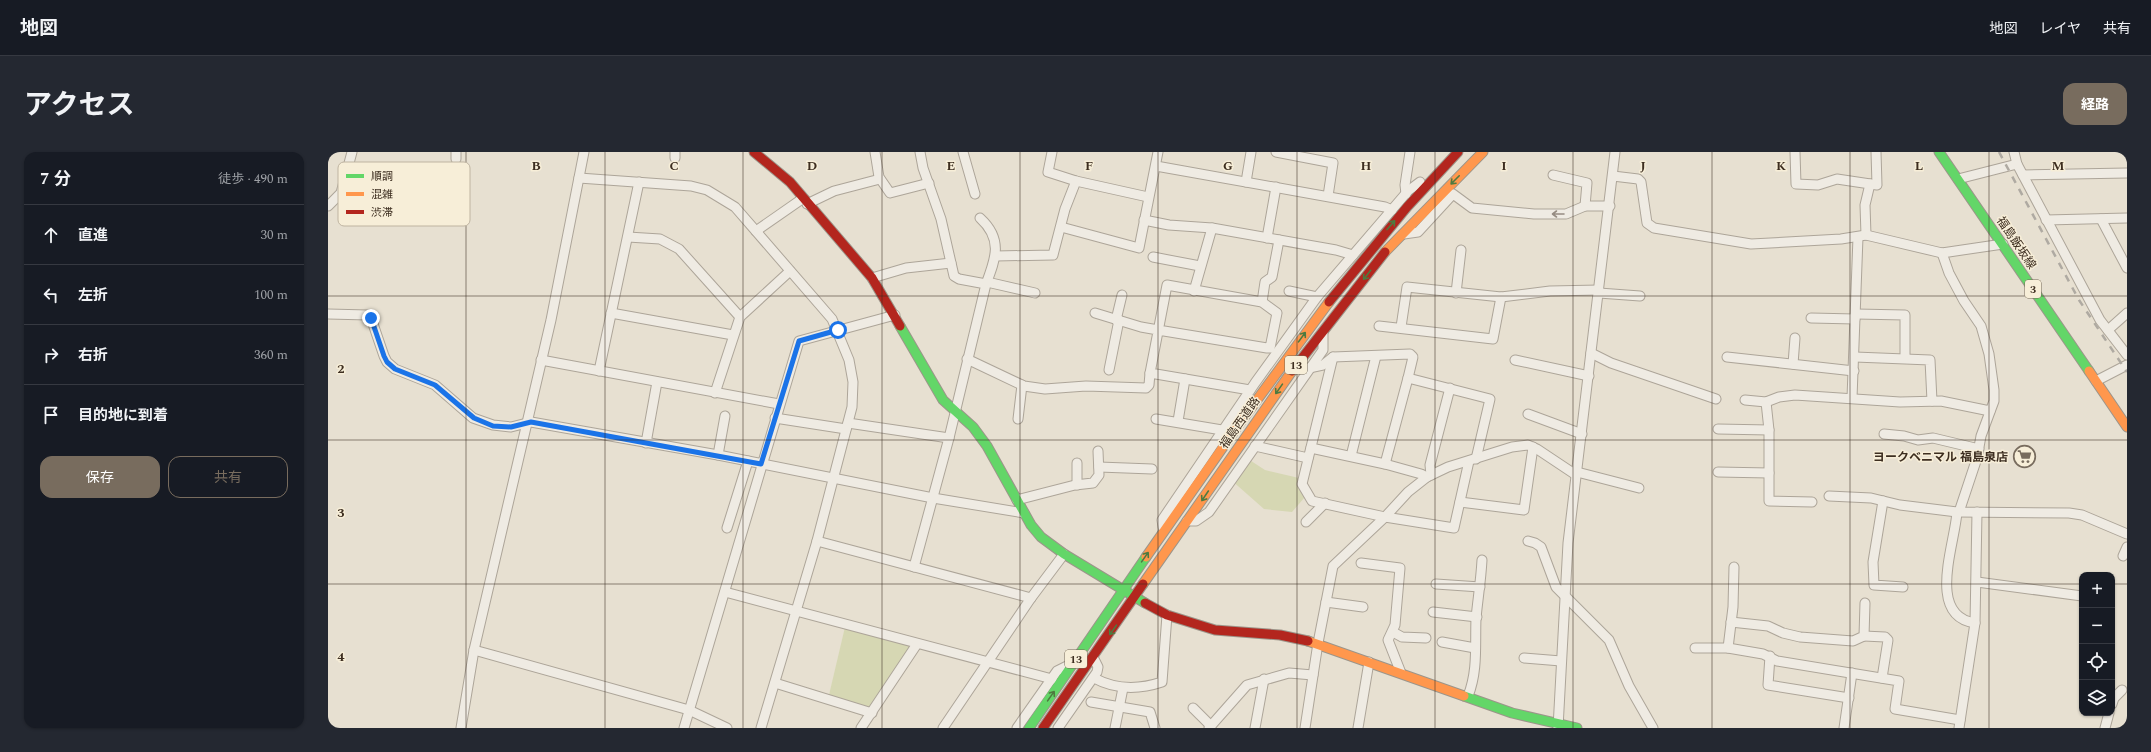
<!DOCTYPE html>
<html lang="ja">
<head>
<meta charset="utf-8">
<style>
  :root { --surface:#171b24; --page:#242831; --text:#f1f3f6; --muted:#9ea1a6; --line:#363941; --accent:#786c5e }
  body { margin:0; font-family:Spectral,"Noto Sans JP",serif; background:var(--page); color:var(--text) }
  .controls { position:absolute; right:12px; bottom:12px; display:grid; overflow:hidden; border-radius:8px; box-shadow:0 1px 3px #0004 }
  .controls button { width:36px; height:36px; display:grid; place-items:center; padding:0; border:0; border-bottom:1px solid var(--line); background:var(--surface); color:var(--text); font:20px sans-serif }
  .stop { position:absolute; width:12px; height:12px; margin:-9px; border:3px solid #1a73e8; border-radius:50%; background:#fff }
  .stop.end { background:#1a73e8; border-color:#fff; box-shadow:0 1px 4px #0008 }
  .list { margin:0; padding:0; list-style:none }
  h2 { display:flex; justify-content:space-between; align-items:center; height:52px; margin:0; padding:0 16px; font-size:17px }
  h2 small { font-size:13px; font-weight:400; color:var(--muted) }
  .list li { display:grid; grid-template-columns:26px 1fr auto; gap:12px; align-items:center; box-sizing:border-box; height:60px; padding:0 16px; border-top:1px solid var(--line) }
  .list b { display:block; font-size:15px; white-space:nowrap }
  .list em { font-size:13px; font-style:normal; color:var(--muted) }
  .actions { display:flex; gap:8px; padding:12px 16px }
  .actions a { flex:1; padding:9px 0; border:1px solid var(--accent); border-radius:12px; text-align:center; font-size:14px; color:var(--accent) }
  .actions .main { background:var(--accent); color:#fff }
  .icon { flex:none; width:22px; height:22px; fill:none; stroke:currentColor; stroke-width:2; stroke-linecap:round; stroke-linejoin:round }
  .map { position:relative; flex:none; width:1799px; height:576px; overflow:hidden; border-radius:12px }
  header { display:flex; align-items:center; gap:24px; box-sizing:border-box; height:56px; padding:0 20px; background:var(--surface); border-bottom:1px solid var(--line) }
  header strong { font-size:19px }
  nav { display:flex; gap:22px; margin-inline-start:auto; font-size:14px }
  .intro { display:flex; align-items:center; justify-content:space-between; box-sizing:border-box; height:96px; padding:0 24px }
  h1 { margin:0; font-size:28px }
  .button { padding:10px 18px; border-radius:12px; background:var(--accent); color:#fff; font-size:14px; font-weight:700 }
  main { display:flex; gap:24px; padding:0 24px }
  aside { flex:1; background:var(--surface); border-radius:12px; box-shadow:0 1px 3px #0004 }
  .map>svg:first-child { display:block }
  .green { fill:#d6d7b3 }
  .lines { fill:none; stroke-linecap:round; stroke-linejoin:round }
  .street-casing { stroke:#ada599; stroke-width:11 }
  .fast-casing { stroke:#9c958a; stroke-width:11 }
  .slow-casing { stroke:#9c958a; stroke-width:11 }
  .jam-casing { stroke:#9c958a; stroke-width:11 }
  .street { stroke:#efebe3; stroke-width:9 }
  .fast { stroke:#63d668; stroke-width:9 }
  .slow { stroke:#ff974d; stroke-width:9 }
  .jam { stroke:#b3261e; stroke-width:9 }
  .rail { stroke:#afaaa2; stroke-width:2.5; stroke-dasharray:7 7; stroke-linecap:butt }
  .oneway { stroke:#4e7a40 }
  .oneway2 { stroke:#968c82 }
  .route { stroke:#1a73e8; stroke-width:5 }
  .grid { fill:none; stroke:#3d2e20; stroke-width:1; stroke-opacity:0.55 }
  .labels { text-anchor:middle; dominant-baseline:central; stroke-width:3; stroke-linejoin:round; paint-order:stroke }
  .shield { fill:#f7eed8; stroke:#756857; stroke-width:1 }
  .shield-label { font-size:11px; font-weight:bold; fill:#3d2e20 }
  .street-label { font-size:12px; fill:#3d2e20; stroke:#f7eed8 }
  .poi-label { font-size:12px; font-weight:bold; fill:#3d2e20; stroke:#f7eed8; text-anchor:end }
  .key { fill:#f7eed8; stroke:#bfb4a1; stroke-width:1 }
  .key-label { font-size:11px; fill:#3d2e20 }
  .grid-label { font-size:13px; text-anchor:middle; font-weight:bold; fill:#3d2e20; stroke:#f7eed8; stroke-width:3; stroke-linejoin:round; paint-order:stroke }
</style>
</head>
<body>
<header>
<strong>地図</strong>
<nav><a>地図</a><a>レイヤ</a><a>共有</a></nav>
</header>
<div class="intro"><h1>アクセス</h1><a class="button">経路</a></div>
<main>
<aside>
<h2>7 分<small>徒歩 · 490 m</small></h2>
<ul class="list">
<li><svg class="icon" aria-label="ahead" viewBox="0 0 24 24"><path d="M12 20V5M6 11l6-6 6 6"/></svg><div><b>直進</b></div><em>30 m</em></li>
<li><svg class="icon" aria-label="left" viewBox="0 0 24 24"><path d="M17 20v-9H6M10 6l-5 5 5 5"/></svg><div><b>左折</b></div><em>100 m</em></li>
<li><svg class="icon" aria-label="right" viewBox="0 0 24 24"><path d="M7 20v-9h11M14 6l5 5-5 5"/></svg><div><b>右折</b></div><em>360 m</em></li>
<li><svg class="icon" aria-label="arrive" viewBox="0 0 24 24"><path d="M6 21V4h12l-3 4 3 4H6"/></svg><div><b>目的地に到着</b></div></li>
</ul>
<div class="actions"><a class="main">保存</a><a>共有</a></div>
</aside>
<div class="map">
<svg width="1799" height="576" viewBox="0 0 1799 576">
  <rect width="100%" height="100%" fill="#e7e0d1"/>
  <!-- green -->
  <g class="green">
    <path d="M917,305L937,318L971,326L969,333L977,345L964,360L936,357L902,327Z"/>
    <path d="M517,475L584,494L542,556L501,543Z"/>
  </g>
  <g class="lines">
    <defs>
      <g id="street">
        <path d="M128,0V7"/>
        <path d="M547,0L551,25L562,41L601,31"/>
        <path d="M635,0L647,42"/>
        <path d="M724,0L720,20L748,29L820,45"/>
        <path d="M948,0L1005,11L1000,44"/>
        <path d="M1467,0L1468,32L1490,33L1509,27L1549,33L1548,0"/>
        <path d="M1686,0L1689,12"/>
        <path d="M347,6V0"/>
        <path d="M828,14L1057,55L1064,58"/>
        <path d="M1225,23L1259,31L1257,54"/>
        <path d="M1695,23L1799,21"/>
        <path d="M1285,24L1310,27L1313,30L1319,71L1326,76L1423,92L1513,87L1538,83L1614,101L1675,92"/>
        <path d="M251,26L363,34L379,38L407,55L504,167L521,208L525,230L524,255L489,389L433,576"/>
        <path d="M1630,27L1689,12L1772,168L1799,203"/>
        <path d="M918,30L923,0"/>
        <path d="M1078,42L1077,33L1082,0"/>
        <path d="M479,52L506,39L552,27"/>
        <path d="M0,54L13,41L24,0"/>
        <path d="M652,66C675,87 668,106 658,132"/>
        <path d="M1773,67L1799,116"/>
        <path d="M816,68L841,73L884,76L1008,98L1025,103"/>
        <path d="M1718,68L1799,66"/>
        <path d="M733,75L811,96L830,0"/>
        <path d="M428,79L474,47"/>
        <path d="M1076,82L1090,80L1125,42L1144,56L1206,62H1238L1257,54H1282"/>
        <path d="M1538,83L1537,53L1542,32"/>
        <path d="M300,85L332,87L351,97L412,165"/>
        <path d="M939,86L948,35"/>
        <path d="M1614,101L1621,121L1636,149L1653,174L1661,202L1666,238V249L1653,284L1649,306L1631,360"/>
        <path d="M668,104L725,103L737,57L748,29"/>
        <path d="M825,105L872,114"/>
        <path d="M544,126L578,116L623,111"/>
        <path d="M659,130L707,141"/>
        <path d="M866,139L884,76"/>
        <path d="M961,139L989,145"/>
        <path d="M1128,141L1133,98"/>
        <path d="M1271,141L1312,144"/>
        <path d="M934,150L937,130L944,125L951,88"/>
        <path d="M283,161L405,183"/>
        <path d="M767,161L813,175L830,178L939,196H942L949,161L934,150L839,133L822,221L922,238"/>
        <path d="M0,162L40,163L43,166L56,204L59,210L67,217L107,233L145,266L165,273L183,275L203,270L390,303L605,346L696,361"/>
        <path d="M1528,162L1577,163V206"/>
        <path d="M1483,166L1527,167"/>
        <path d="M788,168L794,143"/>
        <path d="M1051,174L1165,187L1173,145"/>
        <path d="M1073,175L1079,135L1173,145L1222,139L1271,138"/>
        <path d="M1780,178L1799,161"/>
        <path d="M1263,201L1283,211L1388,247"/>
        <path d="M1005,205L974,332L984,349L1057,365L1126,376L1141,309"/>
        <path d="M1399,205L1526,219"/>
        <path d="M1527,205L1602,208L1604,249"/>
        <path d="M639,207L696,234L717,237L758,234L818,236L821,233L822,221"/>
        <path d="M213,208L451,252"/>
        <path d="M1187,208L1261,224"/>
        <path d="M1465,212L1467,186"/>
        <path d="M981,216L995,213L1005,205L1082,202L1085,205L1080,226"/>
        <path d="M781,218L791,168"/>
        <path d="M271,219L311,30"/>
        <path d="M1768,229L1799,213"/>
        <path d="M387,241L412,165L462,119"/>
        <path d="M1524,246L1530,85"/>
        <path d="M1417,248L1438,250L1451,245L1467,243L1572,250L1613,249L1662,259"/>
        <path d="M1438,250L1441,278V349L1484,350"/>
        <path d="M1200,262L1254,282"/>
        <path d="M447,266L518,277"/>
        <path d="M690,267L694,233"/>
        <path d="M828,267L894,278"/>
        <path d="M850,269L857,227"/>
        <path d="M520,271L621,286"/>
        <path d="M1390,277L1441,278"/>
        <path d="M1556,282L1576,284L1590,288L1605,286L1651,297"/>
        <path d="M318,291L329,230"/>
        <path d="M927,294L980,306"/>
        <path d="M983,296L1057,312L1093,322L1099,325"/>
        <path d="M390,303L397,264"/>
        <path d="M1023,304L1048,204"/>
        <path d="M749,311V333"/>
        <path d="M1057,312L1080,226L1162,247L1148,307"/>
        <path d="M771,315L824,317"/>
        <path d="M1249,320L1311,336"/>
        <path d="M1390,320L1441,321"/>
        <path d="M1103,323L1102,313L1122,236"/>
        <path d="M1501,344L1543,346L1572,353L1629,360L1741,361L1754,363L1799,382"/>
        <path d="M689,348L747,333L765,331L771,323L770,299"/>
        <path d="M1555,349L1545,410L1546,433L1575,435"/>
        <path d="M1132,350L1196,358L1205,295"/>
        <path d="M1629,360C1627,392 1598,464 1647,471"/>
        <path d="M859,369H868L881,360L995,198V180"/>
        <path d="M978,370L997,351"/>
        <path d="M835,375L834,368L927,231L989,145L1080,39L1092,30"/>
        <path d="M399,376L420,309"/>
        <path d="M489,389L703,446"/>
        <path d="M1200,389L1207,391L1213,395L1228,435L1281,488L1301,534L1325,576"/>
        <path d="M1795,404L1799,395"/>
        <path d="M1033,411L1072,416L1067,473L1060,488L1073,521"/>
        <path d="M586,415L621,286L658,132L631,127L626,124L613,67L595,16L592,0"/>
        <path d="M1406,415L1405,455L1400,496L1435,502L1449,509L1571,529L1567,557L1632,568"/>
        <path d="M1649,430L1754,444"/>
        <path d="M1108,432L1152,435"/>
        <path d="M397,440L724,527"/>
        <path d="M998,450L1035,455"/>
        <path d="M1105,460L1149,465"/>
        <path d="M1403,470L1440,474L1455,481L1472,485L1525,489L1536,484L1537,451"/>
        <path d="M1065,480L1074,485L1098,486"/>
        <path d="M1536,484L1557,485L1560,488L1554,526"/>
        <path d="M1114,490L1147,496"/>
        <path d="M1367,496H1400"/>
        <path d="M146,498L361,558L399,576"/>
        <path d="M1442,504L1440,533L1521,546"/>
        <path d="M1196,506L1233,509"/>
        <path d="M766,526C788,538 810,538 834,530L839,463"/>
        <path d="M447,531L544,561"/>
        <path d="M1140,544C1150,519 1147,493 1148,466C1150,446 1153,427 1154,408"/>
        <path d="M763,550L822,560L827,576"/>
        <path d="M1784,552L1786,546L1794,538"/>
        <path d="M865,556L883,574"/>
        <path d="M133,576L146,498L223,168L256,0"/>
        <path d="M356,576L471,189L567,163"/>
        <path d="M533,576L589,492"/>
        <path d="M615,576L703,446L736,402"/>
        <path d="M689,576L729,519L741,513"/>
        <path d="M730,576L769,520L770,515L765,505"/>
        <path d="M787,576L795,536"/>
        <path d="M881,576L919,533L961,521L985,523"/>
        <path d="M927,576L936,527"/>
        <path d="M977,576L990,491L1005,414L1057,365L1080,340L1099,325L1120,315L1184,295L1200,293L1209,297L1248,323"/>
        <path d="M1030,576L1041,510"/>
        <path d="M1230,576L1240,391L1287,0"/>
        <path d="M1516,576L1524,521"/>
        <path d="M1631,576L1647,471L1649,360"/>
        <path d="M1777,576L1781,561"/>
      </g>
      <g id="fast">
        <path d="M1611,0L1761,219"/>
        <path d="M572,174L615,248L645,275L659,294L703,373L713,385L736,402L817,451"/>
        <path d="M1136,544L1184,561L1249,576"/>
        <path d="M701,576L818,405"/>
      </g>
      <g id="slow">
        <path d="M1057,100L1155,0"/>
        <path d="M1761,219L1799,275"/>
        <path d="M818,405L909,275L1001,150"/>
        <path d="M815,432L964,219"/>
        <path d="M980,489L1136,544"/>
      </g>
      <g id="jam">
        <path d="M426,0L462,30L544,126L572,174"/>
        <path d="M1001,150L1079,55L1130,0"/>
        <path d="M964,219L1057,100"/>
        <path d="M817,451L839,463L887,478L952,483L980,489"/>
        <path d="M715,576L815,432"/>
      </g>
    </defs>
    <!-- street casing -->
    <use href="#street" class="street-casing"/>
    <!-- fast casing -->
    <use href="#fast" class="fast-casing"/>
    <!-- slow casing -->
    <use href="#slow" class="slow-casing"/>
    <!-- jam casing -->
    <use href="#jam" class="jam-casing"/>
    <!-- street -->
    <use href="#street" class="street"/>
    <!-- fast -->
    <use href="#fast" class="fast"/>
    <!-- slow -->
    <use href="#slow" class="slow"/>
    <!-- jam -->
    <use href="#jam" class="jam"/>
    <!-- rail -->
    <path class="rail" d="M1671,0L1751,148L1799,220"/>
  </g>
  <!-- one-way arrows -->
  <defs><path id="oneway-shaft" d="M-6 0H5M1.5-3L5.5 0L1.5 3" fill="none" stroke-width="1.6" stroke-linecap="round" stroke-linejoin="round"/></defs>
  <g class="oneway">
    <use href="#oneway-shaft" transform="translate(1127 28) rotate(135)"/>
    <use href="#oneway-shaft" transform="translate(1063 73) rotate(-49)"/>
    <use href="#oneway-shaft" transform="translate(1039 123) rotate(128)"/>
    <use href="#oneway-shaft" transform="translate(974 185) rotate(-54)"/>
    <use href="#oneway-shaft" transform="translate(951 237) rotate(125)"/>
    <use href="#oneway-shaft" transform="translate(877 344) rotate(124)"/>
    <use href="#oneway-shaft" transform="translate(817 405) rotate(-55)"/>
    <use href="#oneway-shaft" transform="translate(785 478) rotate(125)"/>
    <use href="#oneway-shaft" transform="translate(723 544) rotate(-55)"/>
  </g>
  <use class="oneway2" href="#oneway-shaft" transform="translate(1230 62) rotate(180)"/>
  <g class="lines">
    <!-- route -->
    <path class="route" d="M43,166L56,204L59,210L67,217L107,233L146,266L165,274L183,275L203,270L433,312L471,189L510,178"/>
  </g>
  <!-- grid -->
  <path class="grid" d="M138,0V576M277,0V576M415,0V576M554,0V576M692,0V576M830,0V576M969,0V576M1107,0V576M1245,0V576M1384,0V576M1522,0V576M1661,0V576M0,144H1799M0,288H1799M0,432H1754M1784,432H1799"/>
  <!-- icons -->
  <defs>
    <symbol id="supermarket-ring" viewBox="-11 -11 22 22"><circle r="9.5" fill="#f7eed8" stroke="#786c5e" stroke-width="1.5"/><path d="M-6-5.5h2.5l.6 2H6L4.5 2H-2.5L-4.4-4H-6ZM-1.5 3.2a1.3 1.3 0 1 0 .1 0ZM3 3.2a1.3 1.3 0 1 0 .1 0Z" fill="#786c5e"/></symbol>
  </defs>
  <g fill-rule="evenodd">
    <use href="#supermarket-ring" x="1684" y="292" width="25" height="25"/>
  </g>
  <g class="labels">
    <!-- shield labels -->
    <g class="shield">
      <rect x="1697" y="128" width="16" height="18" rx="3"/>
      <rect x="957" y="204" width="22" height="18" rx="3"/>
      <rect x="737" y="498" width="22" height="18" rx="3"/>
    </g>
    <g class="shield-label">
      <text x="1705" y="137">3</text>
      <text x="968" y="213">13</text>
      <text x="748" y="507">13</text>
    </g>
    <!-- street labels -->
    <g class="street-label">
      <text transform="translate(1688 91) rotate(56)">福島飯坂線</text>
      <text transform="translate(912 271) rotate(-55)">福島西道路</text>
    </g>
    <!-- poi labels -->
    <g class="poi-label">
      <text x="1680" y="305">ヨークベニマル 福島泉店</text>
    </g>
  </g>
  <!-- legend -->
  <rect x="10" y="10" width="132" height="64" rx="6" class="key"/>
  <rect x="18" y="22" width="18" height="4" fill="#63d668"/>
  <rect x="18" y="40" width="18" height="4" fill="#ff974d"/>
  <rect x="18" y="58" width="18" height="4" fill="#b3261e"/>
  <g class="key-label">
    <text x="43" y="28">順調</text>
    <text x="43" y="46">混雑</text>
    <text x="43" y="64">渋滞</text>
  </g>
  <g class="grid-label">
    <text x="208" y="18">B</text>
    <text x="346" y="18">C</text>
    <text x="484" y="18">D</text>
    <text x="623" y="18">E</text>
    <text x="761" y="18">F</text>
    <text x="900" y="18">G</text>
    <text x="1038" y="18">H</text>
    <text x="1176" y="18">I</text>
    <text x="1315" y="18">J</text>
    <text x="1453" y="18">K</text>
    <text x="1591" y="18">L</text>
    <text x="1730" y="18">M</text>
    <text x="13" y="221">2</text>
    <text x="13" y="365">3</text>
    <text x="13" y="509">4</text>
  </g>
</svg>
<div class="controls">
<button>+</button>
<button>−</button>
<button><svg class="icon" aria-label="locate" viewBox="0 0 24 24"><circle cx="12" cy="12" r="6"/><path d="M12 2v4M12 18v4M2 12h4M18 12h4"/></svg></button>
<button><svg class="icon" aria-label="layers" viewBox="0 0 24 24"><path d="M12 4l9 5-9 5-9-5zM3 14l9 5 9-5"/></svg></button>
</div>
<div class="stop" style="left:510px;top:178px"></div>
<div class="stop end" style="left:43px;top:166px"></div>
</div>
</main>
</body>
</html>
